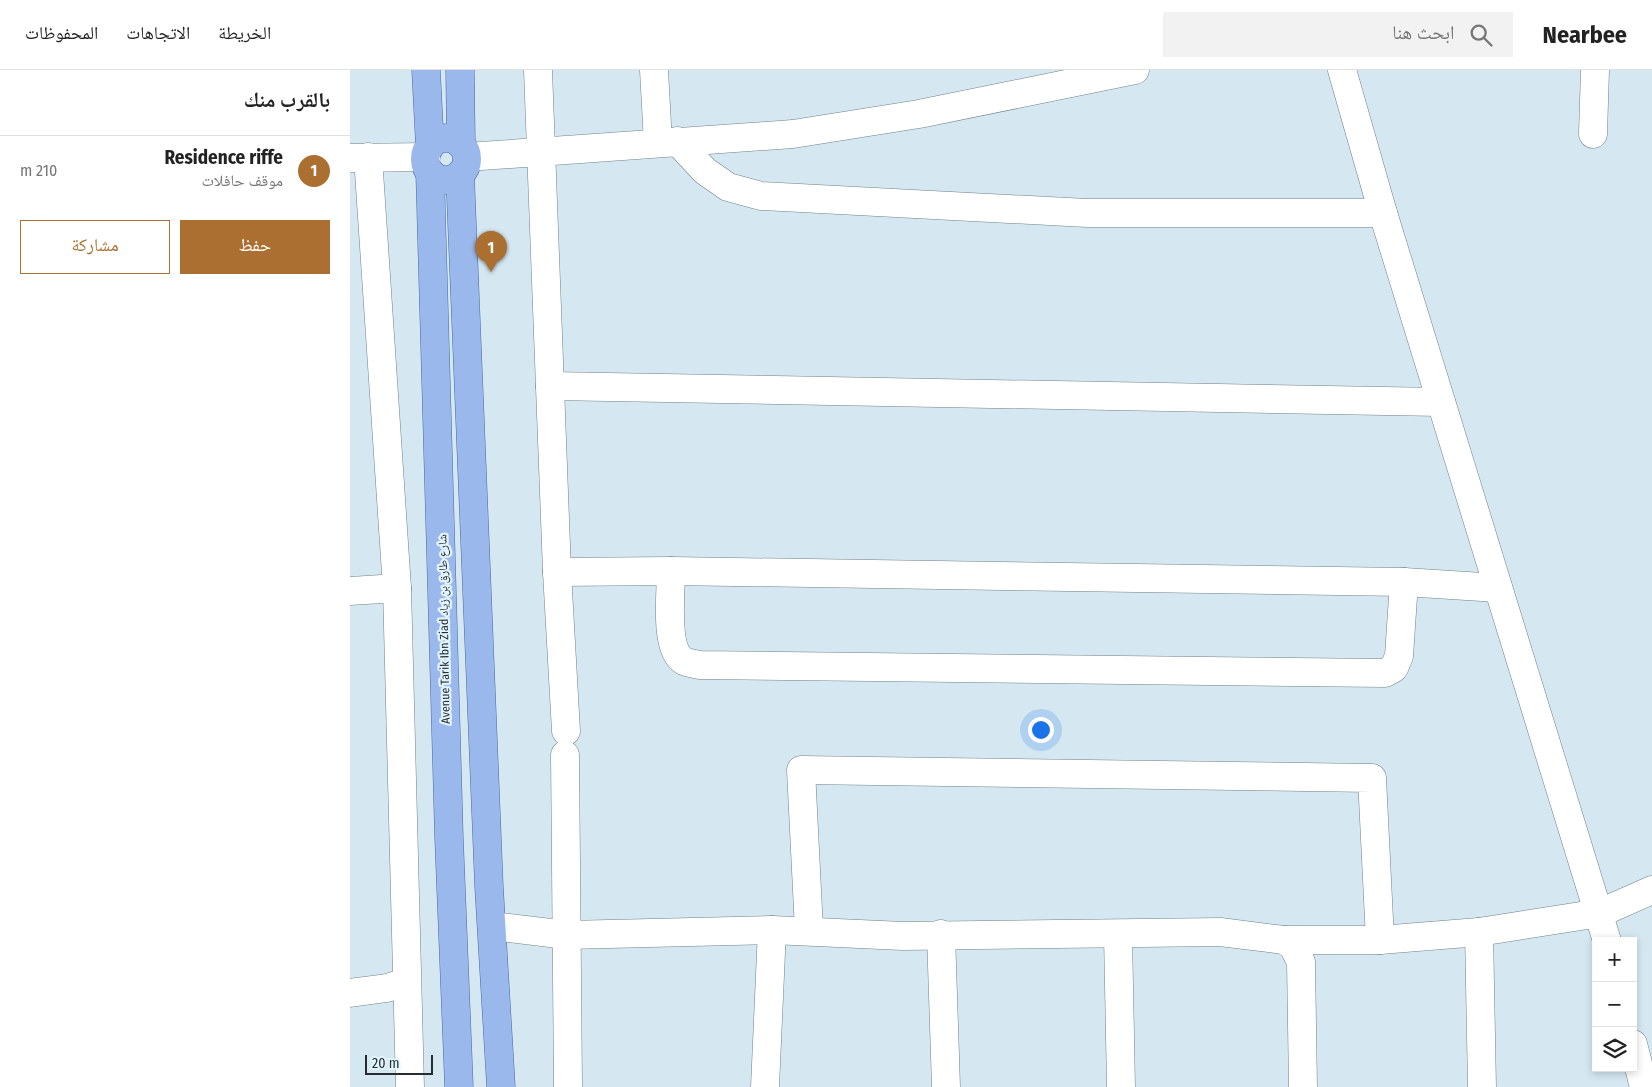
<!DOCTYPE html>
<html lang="ar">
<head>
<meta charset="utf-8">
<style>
  :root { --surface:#fff; --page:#f2f2f2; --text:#222; --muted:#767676; --line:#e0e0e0; --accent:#ab6f32 }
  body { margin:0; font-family:"Fira Sans Condensed","Noto Naskh Arabic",sans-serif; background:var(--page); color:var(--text); direction:rtl }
  .controls { position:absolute; right:15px; bottom:15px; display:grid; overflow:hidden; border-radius:0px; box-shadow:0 2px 8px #0003 }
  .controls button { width:45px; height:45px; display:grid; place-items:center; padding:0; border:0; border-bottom:1px solid var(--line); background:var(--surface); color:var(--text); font:25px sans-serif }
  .scale { position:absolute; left:15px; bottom:12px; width:68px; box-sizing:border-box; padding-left:5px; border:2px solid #262d31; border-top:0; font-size:14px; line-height:18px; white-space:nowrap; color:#262d31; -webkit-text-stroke:4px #e2f5fe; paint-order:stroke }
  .you { position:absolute; left:690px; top:659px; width:18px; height:18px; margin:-12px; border:4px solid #fff; border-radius:50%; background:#1a73e8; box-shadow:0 0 0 8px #1a73e833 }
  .badge { display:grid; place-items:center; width:32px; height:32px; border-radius:50%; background:var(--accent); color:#fff; font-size:16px; font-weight:700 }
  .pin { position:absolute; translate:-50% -41px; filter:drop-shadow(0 1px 2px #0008) }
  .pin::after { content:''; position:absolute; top:26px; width:18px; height:15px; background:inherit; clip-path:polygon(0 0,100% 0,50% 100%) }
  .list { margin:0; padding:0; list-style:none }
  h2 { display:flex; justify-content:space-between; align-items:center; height:65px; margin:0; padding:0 20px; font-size:21px }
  h2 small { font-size:16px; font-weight:400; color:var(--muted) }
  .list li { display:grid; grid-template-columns:32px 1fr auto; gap:15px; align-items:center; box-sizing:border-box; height:70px; padding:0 20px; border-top:1px solid var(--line) }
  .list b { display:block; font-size:19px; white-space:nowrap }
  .list p { margin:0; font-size:16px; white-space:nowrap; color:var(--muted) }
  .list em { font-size:16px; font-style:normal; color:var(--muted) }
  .actions { display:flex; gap:10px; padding:15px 20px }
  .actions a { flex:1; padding:11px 0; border:1px solid var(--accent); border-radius:0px; text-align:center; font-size:18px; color:var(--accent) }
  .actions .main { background:var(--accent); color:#fff }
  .icon { flex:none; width:28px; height:28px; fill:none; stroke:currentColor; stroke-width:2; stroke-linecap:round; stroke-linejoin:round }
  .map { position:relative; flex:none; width:1302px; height:1017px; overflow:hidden; direction:ltr }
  header { display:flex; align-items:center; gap:30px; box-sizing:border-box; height:70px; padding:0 25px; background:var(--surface); border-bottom:1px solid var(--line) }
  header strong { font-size:24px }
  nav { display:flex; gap:28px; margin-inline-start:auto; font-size:18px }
  .search { width:350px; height:45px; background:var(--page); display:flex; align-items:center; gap:12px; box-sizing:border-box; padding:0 18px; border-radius:0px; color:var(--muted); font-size:19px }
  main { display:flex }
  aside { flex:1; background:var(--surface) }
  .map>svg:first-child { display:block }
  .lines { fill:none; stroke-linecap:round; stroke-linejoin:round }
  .minor-casing { stroke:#708189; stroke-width:29 }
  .major-casing { stroke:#4769a3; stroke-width:29 }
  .minor { stroke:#fff; stroke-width:28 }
  .major { stroke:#9bb8ed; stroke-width:28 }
  .labels { text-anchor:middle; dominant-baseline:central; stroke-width:4.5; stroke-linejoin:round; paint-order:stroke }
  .street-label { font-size:12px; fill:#262d31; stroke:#e2f5fe }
</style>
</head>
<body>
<header>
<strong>Nearbee</strong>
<div class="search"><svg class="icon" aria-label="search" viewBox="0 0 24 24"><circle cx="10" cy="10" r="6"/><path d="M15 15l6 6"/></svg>ابحث هنا</div>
<nav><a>الخريطة</a><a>الاتجاهات</a><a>المحفوظات</a></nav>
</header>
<main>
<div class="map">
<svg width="1302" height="1017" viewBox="0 0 1302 1017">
  <rect width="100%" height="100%" fill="#d5e8f1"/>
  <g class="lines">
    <defs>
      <g id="minor">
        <path d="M188,0L207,502L216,661"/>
        <path d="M304,0L308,73"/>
        <path d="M992,0L1033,143L1257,871"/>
        <path d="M1243,64L1245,0"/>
        <path d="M327,71L355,101L378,117L411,126L737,143H1033"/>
        <path d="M18,87L47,518L60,1017"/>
        <path d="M117,87L443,64L569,44L785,0"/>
        <path d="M0,88L76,87"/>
        <path d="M200,316L1091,332"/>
        <path d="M321,501C321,522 314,580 334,591C338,593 345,594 350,595L1035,603L1044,598L1049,586L1054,512"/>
        <path d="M207,502L321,501L1054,512L1148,518"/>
        <path d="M0,521L47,518"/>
        <path d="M215,685L218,1017"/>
        <path d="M142,856L217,865L422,860L553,866L870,862L934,870L943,876L951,892L953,1017"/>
        <path d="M459,860L451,700L1022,708L1030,870"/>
        <path d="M1129,862L1132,1017"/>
        <path d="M591,864L596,1017"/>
        <path d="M768,864L771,1017"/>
        <path d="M934,870H1030L1129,862L1250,843L1302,820"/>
        <path d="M0,923L37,918L56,912"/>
        <path d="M1283,974L1294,1017"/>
        <path d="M415,1017L422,860"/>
      </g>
      <g id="major">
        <path d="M76,0L80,77"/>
        <path d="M110,0L111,74"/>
        <circle cx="96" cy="89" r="21"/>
        <path d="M80,102L99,768L109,1017"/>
        <path d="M110,104L139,817L151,1017"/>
      </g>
    </defs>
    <!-- minor casing -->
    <use href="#minor" class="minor-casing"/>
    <!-- major casing -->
    <use href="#major" class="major-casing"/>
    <!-- minor -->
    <use href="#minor" class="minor"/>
    <!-- major -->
    <use href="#major" class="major"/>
  </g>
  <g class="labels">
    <!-- street labels -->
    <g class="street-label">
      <text transform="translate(94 559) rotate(-91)">Avenue Tarik Ibn Ziad شارع طارق بن زياد</text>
    </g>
  </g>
</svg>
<div class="controls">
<button>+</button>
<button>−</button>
<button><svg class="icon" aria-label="layers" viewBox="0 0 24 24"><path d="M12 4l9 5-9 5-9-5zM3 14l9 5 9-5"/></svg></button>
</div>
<div class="scale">20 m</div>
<div class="you"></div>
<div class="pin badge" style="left:141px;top:202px">1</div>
</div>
<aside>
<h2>بالقرب منك<small></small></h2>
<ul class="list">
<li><span class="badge">1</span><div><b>Residence riffe</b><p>موقف حافلات</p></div><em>210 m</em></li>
</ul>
<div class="actions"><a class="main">حفظ</a><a>مشاركة</a></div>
</aside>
</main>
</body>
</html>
